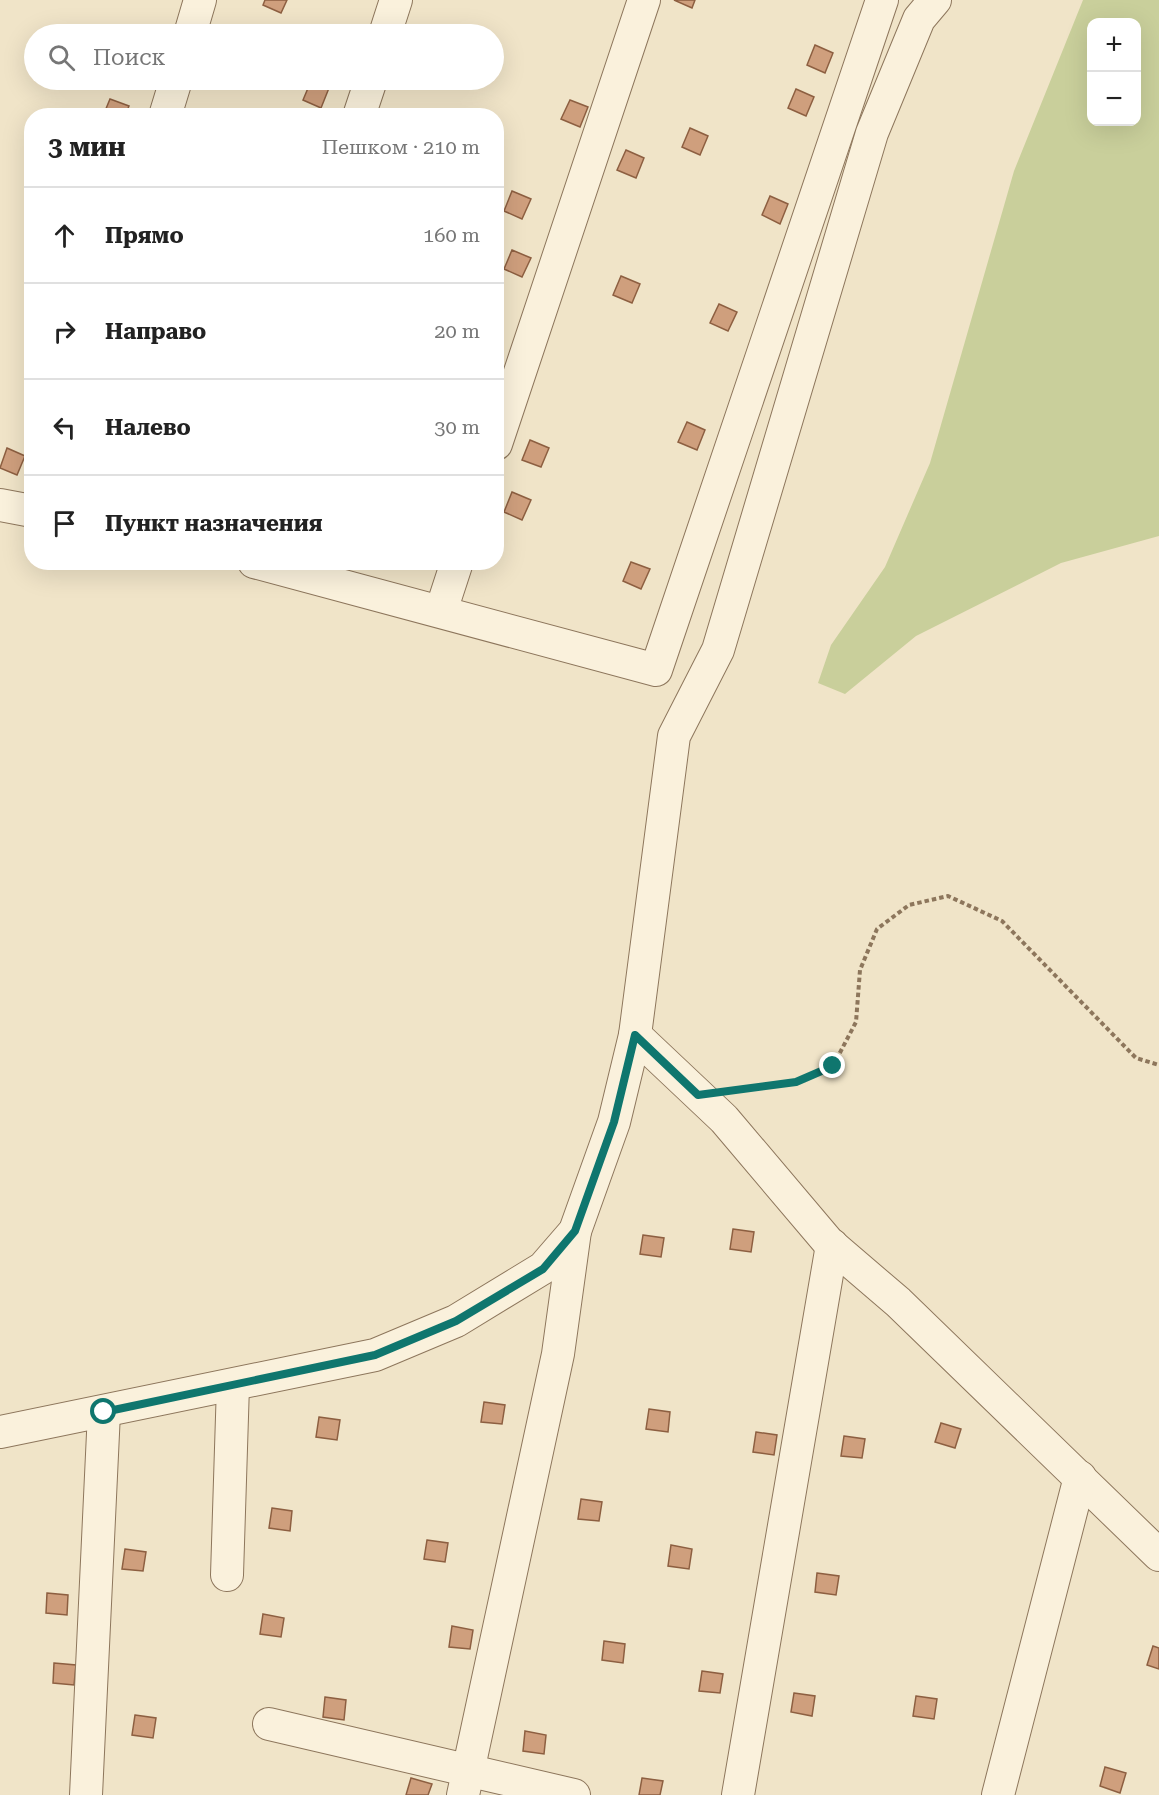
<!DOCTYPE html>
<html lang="ru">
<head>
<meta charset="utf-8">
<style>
  :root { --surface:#fff; --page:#f2f2f2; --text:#222; --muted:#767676; --line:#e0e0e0 }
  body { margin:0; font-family:"Roboto Serif",serif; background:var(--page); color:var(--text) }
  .controls { position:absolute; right:18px; top:18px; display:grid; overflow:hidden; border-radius:12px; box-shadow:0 6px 24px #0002 }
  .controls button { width:54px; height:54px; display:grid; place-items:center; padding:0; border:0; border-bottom:2px solid var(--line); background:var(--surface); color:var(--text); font:30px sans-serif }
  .stop { position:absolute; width:18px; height:18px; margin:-14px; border:4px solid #0f766e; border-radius:50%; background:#fff }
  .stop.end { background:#0f766e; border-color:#fff; box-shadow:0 2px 6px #0008 }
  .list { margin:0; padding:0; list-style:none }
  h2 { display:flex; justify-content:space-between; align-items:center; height:78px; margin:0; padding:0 24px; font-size:26px }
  h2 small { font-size:20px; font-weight:400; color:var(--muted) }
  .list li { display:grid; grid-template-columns:39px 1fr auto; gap:18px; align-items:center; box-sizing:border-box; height:96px; padding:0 24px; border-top:2px solid var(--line) }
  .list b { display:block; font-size:22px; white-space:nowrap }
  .list em { font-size:20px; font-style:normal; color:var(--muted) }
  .icon { flex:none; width:33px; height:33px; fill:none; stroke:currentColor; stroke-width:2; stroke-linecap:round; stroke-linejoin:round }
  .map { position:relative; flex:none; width:1159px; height:1795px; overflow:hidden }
  .search { position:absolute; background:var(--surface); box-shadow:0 6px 24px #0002; left:24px; top:24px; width:480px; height:66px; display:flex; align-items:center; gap:15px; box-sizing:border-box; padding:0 21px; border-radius:33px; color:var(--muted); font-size:22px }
  .panel { position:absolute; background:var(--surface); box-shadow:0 6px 24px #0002; left:24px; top:108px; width:480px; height:462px; border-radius:24px }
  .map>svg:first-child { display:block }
  .green { fill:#c9cf9b; fill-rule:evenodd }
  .building { fill:#cf9f7d; stroke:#8d5f41; stroke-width:1.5 }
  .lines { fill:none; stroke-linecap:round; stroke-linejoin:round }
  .minor-casing { stroke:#8d765c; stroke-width:34 }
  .path { stroke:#8d765c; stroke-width:4; stroke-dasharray:4.5 3; stroke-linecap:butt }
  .minor { stroke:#faf1dc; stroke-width:32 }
  .route { stroke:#0f766e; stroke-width:8 }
</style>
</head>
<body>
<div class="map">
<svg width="1159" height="1795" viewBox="0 0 1159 1795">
  <rect width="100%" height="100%" fill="#f0e4c8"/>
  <!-- green -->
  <path class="green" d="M1083,0H1159V536L1061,563L916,636L845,694L818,683L831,645L885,567L930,463L1014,171ZM1092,22H1136V122H1092Z"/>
  <!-- building -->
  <g class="building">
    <path d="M265,0H287L281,13L263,5Z"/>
    <path d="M674,0H695L692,8Z"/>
    <path d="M815,45L833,53L825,73L807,65Z"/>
    <path d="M311,81L329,88L321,108L303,100Z"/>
    <path d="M796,89L814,97L806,116L788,108Z"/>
    <path d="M110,99L129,106L125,116H103Z"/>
    <path d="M570,100L588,107L580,127L561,119Z"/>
    <path d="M690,128L708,136L700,155L682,147Z"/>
    <path d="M626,150L644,158L636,178L617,170Z"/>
    <path d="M512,191L531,199L522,219L504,211Z"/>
    <path d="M770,196L788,204L780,224L762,215Z"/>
    <path d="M512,250L531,258L522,277L504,269Z"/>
    <path d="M621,276L640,284L632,303L613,295Z"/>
    <path d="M719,304L737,312L728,331L710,323Z"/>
    <path d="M687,422L705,430L697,450L678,442Z"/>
    <path d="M530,440L549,448L541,467L522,460Z"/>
    <path d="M7,448L25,456L17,475L0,468Z"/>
    <path d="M512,492L531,500L522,520L504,512Z"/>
    <path d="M631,562L650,569L641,589L623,581Z"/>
    <path d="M733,1229L754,1232L751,1252L730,1249Z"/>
    <path d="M643,1235L664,1238L661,1257L640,1254Z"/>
    <path d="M484,1402L505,1405L502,1424L481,1422Z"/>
    <path d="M649,1409L670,1412L668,1432L646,1429Z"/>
    <path d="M319,1417L340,1420L337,1440L316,1437Z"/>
    <path d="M941,1423L961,1429L955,1448L935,1442Z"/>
    <path d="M756,1432L777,1435L774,1455L753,1452Z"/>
    <path d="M844,1436L865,1439L862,1458L841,1456Z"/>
    <path d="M581,1499L602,1502L599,1521L578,1519Z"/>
    <path d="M272,1508L292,1511L290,1531L269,1528Z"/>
    <path d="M427,1540L448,1543L445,1562L424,1559Z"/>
    <path d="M671,1545L692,1549L689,1569L668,1566Z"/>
    <path d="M125,1549L146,1552L143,1571L122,1569Z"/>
    <path d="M817,1573L839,1576L836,1595L815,1592Z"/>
    <path d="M47,1593L68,1595L67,1615L46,1613Z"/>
    <path d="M263,1614L284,1618L281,1637L260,1634Z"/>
    <path d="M452,1626L473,1630L470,1649L449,1647Z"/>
    <path d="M604,1641L625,1644L623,1663L602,1660Z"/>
    <path d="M1153,1646L1159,1648V1669L1147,1665Z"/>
    <path d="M54,1663L76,1665L74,1685L53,1683Z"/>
    <path d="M702,1671L723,1674L720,1693L699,1691Z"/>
    <path d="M794,1693L815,1696L812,1716L791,1712Z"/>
    <path d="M916,1696L937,1699L934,1719L913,1716Z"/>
    <path d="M325,1697L346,1700L344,1720L323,1717Z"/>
    <path d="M135,1715L156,1718L153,1738L132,1735Z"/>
    <path d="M525,1731L546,1735L544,1754L523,1751Z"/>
    <path d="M1105,1767L1126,1773L1120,1793L1100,1786Z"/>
    <path d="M411,1778L432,1784L428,1795H406Z"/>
    <path d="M642,1778L663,1781L660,1795H639Z"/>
  </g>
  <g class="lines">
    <defs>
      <g id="minor">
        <path d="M190,34L200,0"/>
        <path d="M385,34L396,0"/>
        <path d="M165,116L176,80"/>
        <path d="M359,116L371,80"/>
        <path d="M496,444L644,0"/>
        <path d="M0,505L32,511"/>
        <path d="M254,562L656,670L882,0"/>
        <path d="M441,611L457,562"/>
        <path d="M635,1035L724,1119L829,1243L898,1302L1159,1555"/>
        <path d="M0,1432L375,1355L456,1321L543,1268L575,1231L614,1122L635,1035L674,736L718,650L872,133L919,19L935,0"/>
        <path d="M227,1575L233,1385"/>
        <path d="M269,1724L574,1795"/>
        <path d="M86,1795L104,1412"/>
        <path d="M463,1795L558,1354L575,1231"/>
        <path d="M738,1795L832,1245"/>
        <path d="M998,1795L1080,1477"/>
      </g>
    </defs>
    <!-- minor casing -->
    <use href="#minor" class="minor-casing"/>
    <!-- path -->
    <path class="path" d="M739,1090L796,1082L833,1066L856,1022L860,970L877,929L909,905L948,896L1002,921L1136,1058L1159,1065"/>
    <!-- minor -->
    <use href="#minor" class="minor"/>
  </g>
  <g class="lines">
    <!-- route -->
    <path class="route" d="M104,1412L375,1355L456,1321L543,1269L575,1231L614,1122L635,1035L698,1095L796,1082L833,1066"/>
  </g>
</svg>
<div class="controls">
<button>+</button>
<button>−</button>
</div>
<div class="stop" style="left:104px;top:1412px"></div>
<div class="stop end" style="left:833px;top:1066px"></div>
<div class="search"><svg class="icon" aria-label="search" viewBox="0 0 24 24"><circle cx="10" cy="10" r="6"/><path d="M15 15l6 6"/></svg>Поиск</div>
<section class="panel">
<h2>3 мин<small>Пешком · 210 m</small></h2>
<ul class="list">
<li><svg class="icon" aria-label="ahead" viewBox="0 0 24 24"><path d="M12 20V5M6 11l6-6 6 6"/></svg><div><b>Прямо</b></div><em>160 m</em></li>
<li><svg class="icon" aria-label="right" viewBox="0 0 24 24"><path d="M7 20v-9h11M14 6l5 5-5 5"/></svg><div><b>Направо</b></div><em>20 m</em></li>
<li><svg class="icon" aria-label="left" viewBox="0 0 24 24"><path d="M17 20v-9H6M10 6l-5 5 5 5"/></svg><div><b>Налево</b></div><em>30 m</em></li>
<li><svg class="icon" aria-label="arrive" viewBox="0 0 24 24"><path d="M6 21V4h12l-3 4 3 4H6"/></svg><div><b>Пункт назначения</b></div></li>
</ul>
</section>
</div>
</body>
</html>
